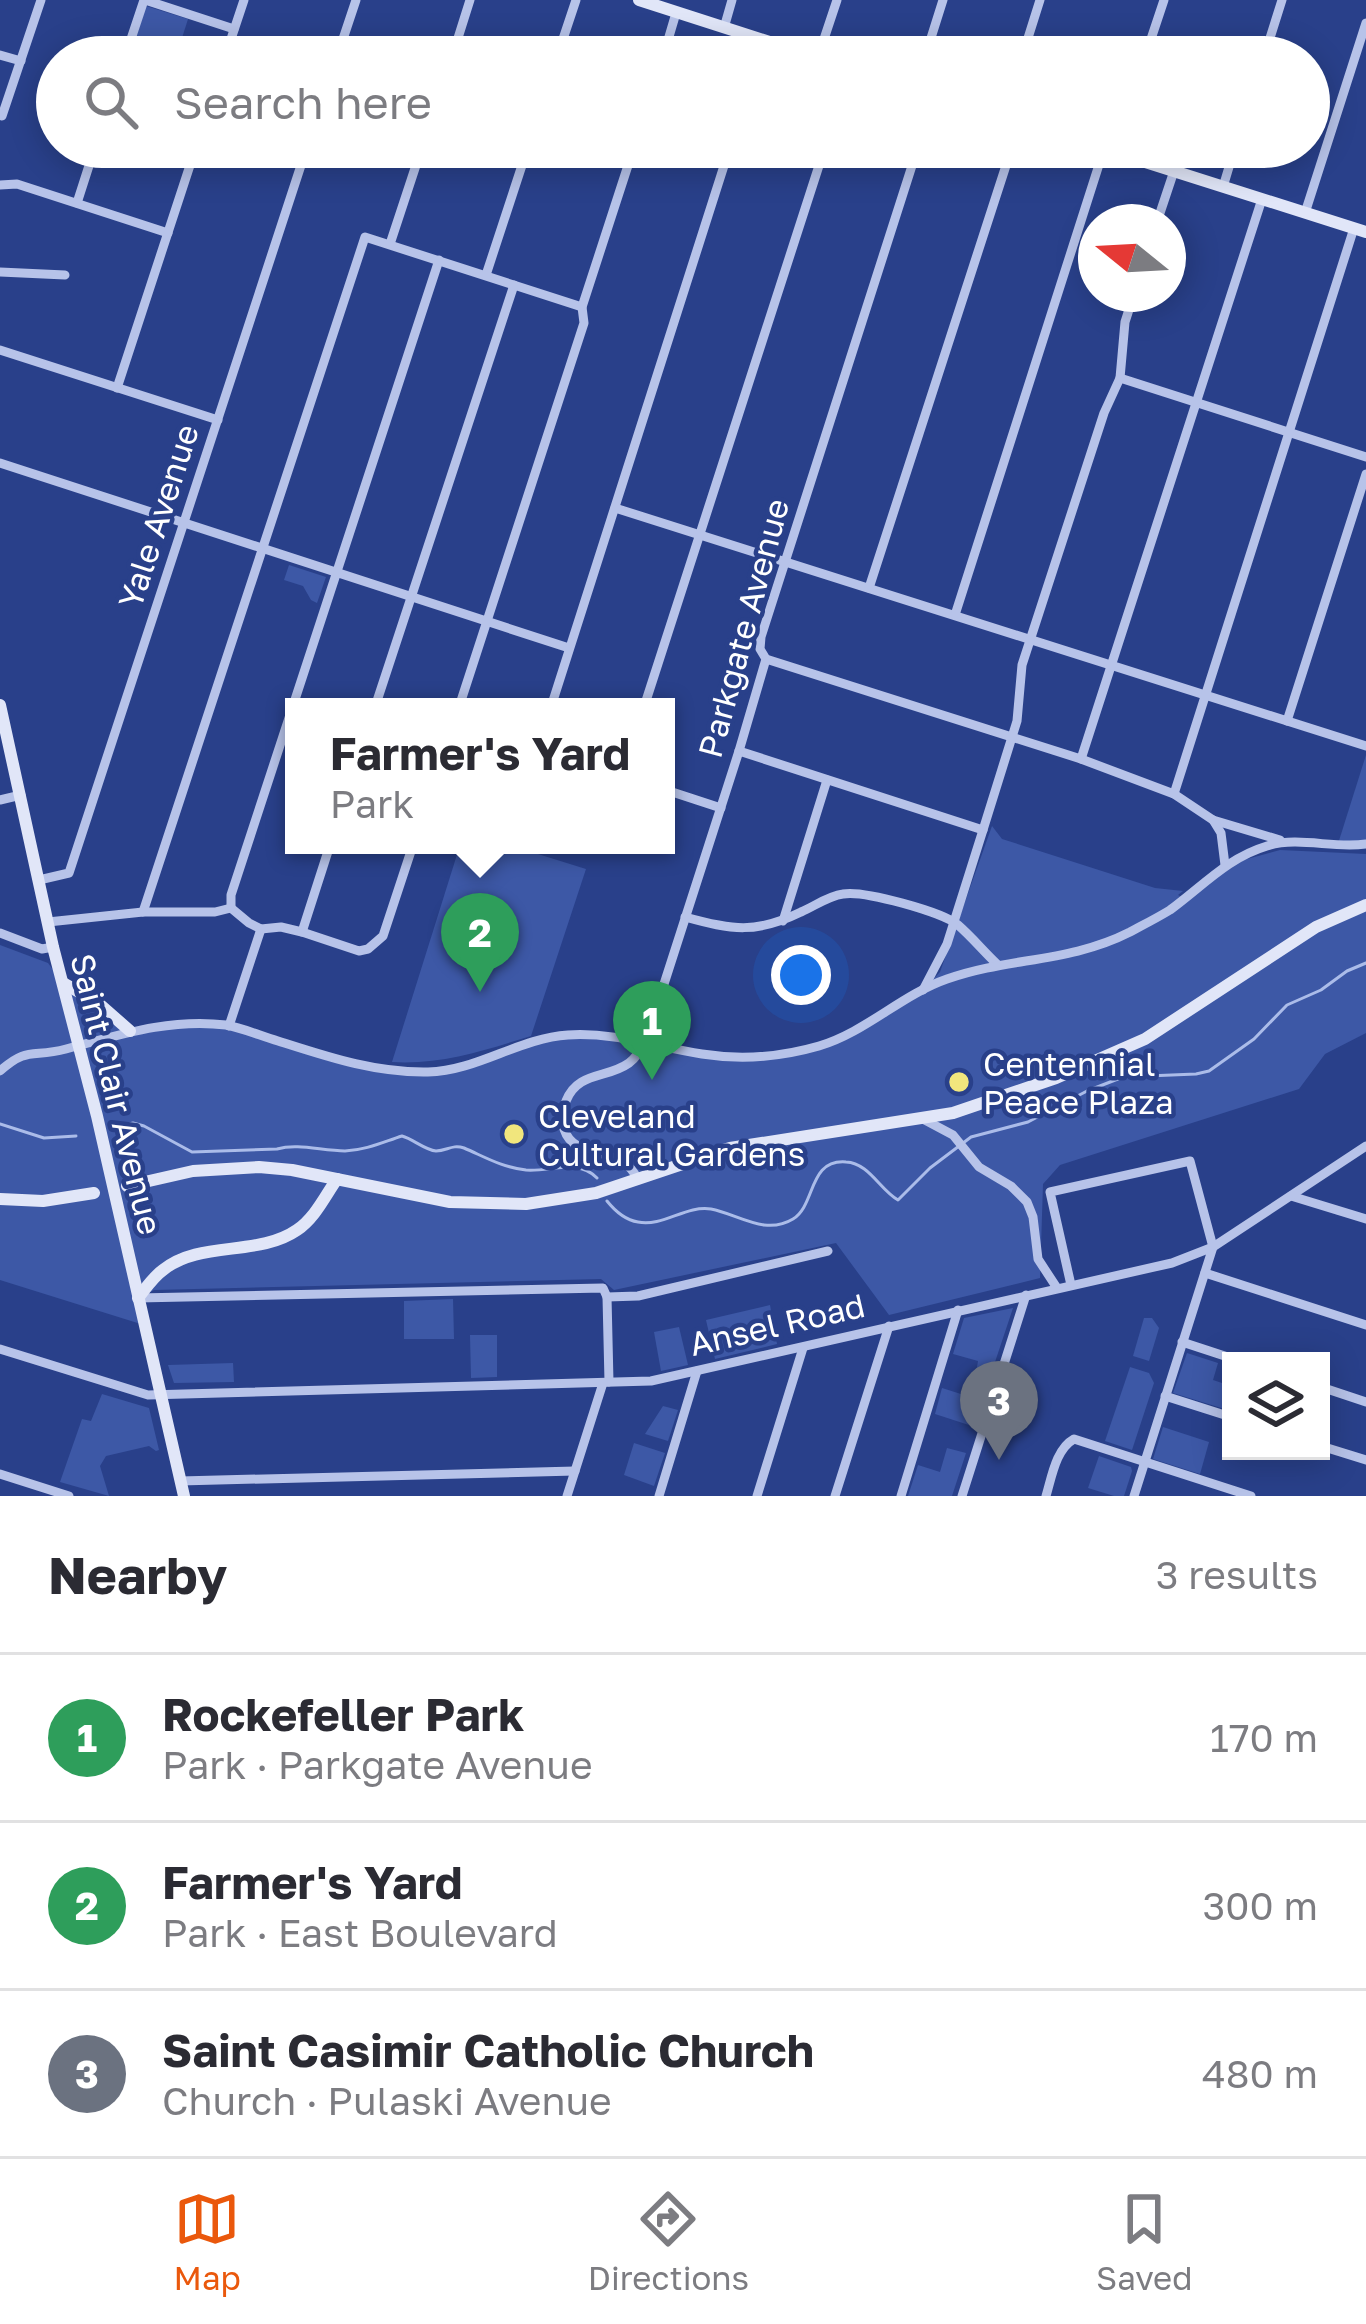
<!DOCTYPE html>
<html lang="en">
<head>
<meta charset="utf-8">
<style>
  :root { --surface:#fff; --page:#f2f2f3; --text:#2b2b33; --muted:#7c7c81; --line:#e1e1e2; --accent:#ea580c }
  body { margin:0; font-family:"Golos Text",sans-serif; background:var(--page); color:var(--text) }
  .controls { position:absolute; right:36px; bottom:36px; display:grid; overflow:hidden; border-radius:0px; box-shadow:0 6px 30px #0003 }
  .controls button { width:108px; height:108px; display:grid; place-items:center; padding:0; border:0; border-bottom:3px solid var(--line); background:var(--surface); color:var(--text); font:60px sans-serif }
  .compass { position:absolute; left:1078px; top:204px; width:108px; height:108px; border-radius:50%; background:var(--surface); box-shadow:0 6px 30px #0003; rotate:288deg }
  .you { position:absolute; left:801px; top:975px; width:42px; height:42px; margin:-30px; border:9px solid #fff; border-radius:50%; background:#1a73e8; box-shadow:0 0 0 18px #1a73e833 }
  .badge { display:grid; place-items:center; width:78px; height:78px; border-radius:50%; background:var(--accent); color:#fff; font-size:39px; font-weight:700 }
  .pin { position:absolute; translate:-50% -99px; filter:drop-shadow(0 3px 6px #0008) }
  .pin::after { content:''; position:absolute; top:63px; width:42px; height:36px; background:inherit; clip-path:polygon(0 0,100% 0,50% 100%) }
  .popup { position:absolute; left:285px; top:698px; width:390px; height:156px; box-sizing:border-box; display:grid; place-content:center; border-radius:0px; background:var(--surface); filter:drop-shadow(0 3px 9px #0005); font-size:39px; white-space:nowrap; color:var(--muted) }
  .popup b { font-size:45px; color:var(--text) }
  .popup::after { content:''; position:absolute; left:50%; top:100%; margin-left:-24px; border:24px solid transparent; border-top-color:var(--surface) }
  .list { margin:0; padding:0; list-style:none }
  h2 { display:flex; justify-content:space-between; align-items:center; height:156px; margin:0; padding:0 48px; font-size:51px }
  h2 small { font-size:39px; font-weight:400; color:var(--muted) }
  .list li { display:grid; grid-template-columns:78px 1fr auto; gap:36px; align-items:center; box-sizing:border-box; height:168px; padding:0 48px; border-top:3px solid var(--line) }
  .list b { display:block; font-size:45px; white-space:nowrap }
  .list p { margin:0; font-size:39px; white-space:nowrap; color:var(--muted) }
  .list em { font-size:39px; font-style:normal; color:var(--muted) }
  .icon { flex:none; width:66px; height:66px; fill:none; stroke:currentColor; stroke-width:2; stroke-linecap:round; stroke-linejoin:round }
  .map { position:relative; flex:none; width:1366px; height:1496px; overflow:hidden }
  .search { position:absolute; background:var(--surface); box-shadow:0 6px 30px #0003; left:36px; right:36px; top:36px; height:132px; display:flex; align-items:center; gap:30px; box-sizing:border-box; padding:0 42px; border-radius:66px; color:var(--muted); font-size:45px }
  .sheet { height:660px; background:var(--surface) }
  nav { display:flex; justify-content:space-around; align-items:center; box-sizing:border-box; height:168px; border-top:3px solid var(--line); background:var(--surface); font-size:33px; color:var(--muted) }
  nav a { display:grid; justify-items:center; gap:6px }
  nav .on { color:var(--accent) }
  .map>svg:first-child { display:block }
  .green { fill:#3d58a6 }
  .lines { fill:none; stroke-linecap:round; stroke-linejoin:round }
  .stream { stroke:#abbce9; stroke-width:3 }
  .street { stroke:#b7c3e9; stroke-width:9 }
  .secondary { stroke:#e1e6f8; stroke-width:12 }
  .poi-dot { fill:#f1e67d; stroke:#29408a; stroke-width:4.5 }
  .labels { text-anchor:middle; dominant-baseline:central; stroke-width:9; stroke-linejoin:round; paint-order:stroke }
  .street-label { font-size:33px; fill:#fff; stroke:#29408a }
  .poi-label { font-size:33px; fill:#fff; stroke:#29408a; text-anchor:start }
</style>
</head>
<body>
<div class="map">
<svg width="1366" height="1496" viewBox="0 0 1366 1496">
  <rect width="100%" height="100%" fill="#29408a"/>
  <!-- green -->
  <g class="green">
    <path d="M146,6L188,19L176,57H130Z"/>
    <path d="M289,565L326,577L317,603L311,600L303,586L284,580Z"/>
    <path d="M1366,755V844L1337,847Z"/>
    <path d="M992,826L1002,839L1155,888L1183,891L1178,895L1184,898L1225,865L1280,850L1366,854V1033L1325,1054L1299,1089L1060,1165L1043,1184L1040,1278L889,1315L836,1243L614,1290L601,1279L154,1290L139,1299L144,1325L0,1280V945L48,963L63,983L130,1031L197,1024L250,1032L362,1066L433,1072L511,1048L580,1034L721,1056L780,1054L846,1035L923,990L940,972Z"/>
    <path d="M460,845H509L586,869L531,1036C485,1050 442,1065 392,1062Z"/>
    <path d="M453,1299L454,1339H404V1301Z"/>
    <path d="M770,1305L777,1344L715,1359L706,1320Z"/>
    <path d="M1013,1308L990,1377L976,1373L978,1361L953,1354L964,1318Z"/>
    <path d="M1144,1318H1152L1159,1328L1149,1361L1133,1356Z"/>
    <path d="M679,1327L688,1365L661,1371L654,1332Z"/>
    <path d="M470,1335H497V1377L471,1378Z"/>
    <path d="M1187,1353L1218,1363L1213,1380L1231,1386V1411L1173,1393Z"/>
    <path d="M233,1363L234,1382L174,1383L168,1365Z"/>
    <path d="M1130,1367L1149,1373L1154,1383L1132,1450L1105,1441Z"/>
    <path d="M942,1388L983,1401L975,1427L935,1414Z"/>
    <path d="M102,1394L149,1408L159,1450L156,1451L149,1446L106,1456L100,1466L109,1496L60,1482L82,1419L91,1421Z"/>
    <path d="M663,1406L678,1410L668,1441L645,1434Z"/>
    <path d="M1163,1427L1209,1442L1200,1474L1153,1459Z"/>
    <path d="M634,1443L665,1453L654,1486L624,1475Z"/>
    <path d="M947,1448L966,1453L952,1496H908L918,1465L940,1472Z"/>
    <path d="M1099,1456L1131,1467L1132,1471L1124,1496H1114L1088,1488Z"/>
  </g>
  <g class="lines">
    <!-- stream -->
    <g class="stream">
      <path d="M0,1124L44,1138L76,1136"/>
      <path d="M121,1126L133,1123L144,1126L192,1152L277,1149C298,1143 322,1151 345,1151C366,1150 383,1142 402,1136C413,1139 425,1150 436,1151C447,1151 452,1144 464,1148C485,1157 501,1167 526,1170C551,1172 578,1158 597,1178"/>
      <path d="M607,1201C615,1211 625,1220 638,1222C663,1227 686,1205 711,1209C738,1214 765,1236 793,1219C816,1205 808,1159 846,1162C869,1163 880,1190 898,1200L930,1168L971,1137L1028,1122L1087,1091L1123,1077L1196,1074L1209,1071L1254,1039L1287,1005L1321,990L1347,971L1366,963"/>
    </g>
    <!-- street -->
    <g class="street">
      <path d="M145,0L234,29"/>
      <path d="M724,28L732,0"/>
      <path d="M0,55L21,61"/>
      <path d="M125,57L144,0"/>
      <path d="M225,57L244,0"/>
      <path d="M337,57L356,0"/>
      <path d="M452,57L470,0"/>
      <path d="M557,57L576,0"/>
      <path d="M663,57L676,13"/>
      <path d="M818,57L837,0"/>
      <path d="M925,57L943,0"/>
      <path d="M1022,57L1040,0"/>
      <path d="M1145,57L1164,0"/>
      <path d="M1264,57L1282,0"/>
      <path d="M2,116L41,0"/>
      <path d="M0,185L17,184L168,233"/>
      <path d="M1223,187L1235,147"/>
      <path d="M77,203L95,147"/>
      <path d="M1305,213L1366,23"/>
      <path d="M1157,222L1174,171"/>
      <path d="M390,244L422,147"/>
      <path d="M0,272L65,275"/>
      <path d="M486,275L528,147"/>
      <path d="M0,350L218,420"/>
      <path d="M1120,378L1366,457"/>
      <path d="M117,388L196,147"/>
      <path d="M0,463L569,648"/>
      <path d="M615,508L1366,746"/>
      <path d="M869,588L1012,147"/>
      <path d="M955,615L1104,149"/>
      <path d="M766,659L1081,759L1174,794L1213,820L1280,840"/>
      <path d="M375,707L514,285"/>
      <path d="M459,707L584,323L582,307L634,147"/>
      <path d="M551,707L730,147"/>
      <path d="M644,707L825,147"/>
      <path d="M1287,721L1366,474"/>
      <path d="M739,751L983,830"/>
      <path d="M1081,759L1262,199"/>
      <path d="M666,790L721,808"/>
      <path d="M1174,794L1354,228"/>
      <path d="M0,800L21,795"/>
      <path d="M1213,820L1221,833L1225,865"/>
      <path d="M39,880L69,873L307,147"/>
      <path d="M231,908V895L439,260"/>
      <path d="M231,908L249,923L261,929L281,927L302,932L359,951L368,949L383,936L413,845"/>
      <path d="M143,912L365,237L582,307"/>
      <path d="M685,917C732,930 756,934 801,912C815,906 828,896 843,894C863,890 943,912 958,925C972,937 984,952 997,964"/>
      <path d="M783,921L827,780"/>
      <path d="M48,922L143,912H215L231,908"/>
      <path d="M302,932L330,845"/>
      <path d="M0,933L42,949L53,947"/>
      <path d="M923,990L947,944L983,830L1017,721L1022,665L1104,413L1120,378L1125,322L1134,294"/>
      <path d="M229,1026L261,929"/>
      <path d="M0,1071C28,1046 32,1058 66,1049C119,1035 170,1018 226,1025C243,1028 261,1036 278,1041C328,1057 375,1073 428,1072C477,1071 519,1038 568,1035C615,1032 656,1047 702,1054C740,1060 781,1057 819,1046C866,1032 901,995 947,979C1009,957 1069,963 1130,932C1143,925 1157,918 1170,910C1203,886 1227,858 1267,846C1299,836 1333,849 1366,844"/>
      <path d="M923,1119L953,1135L979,1167L1011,1186L1027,1202L1033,1217L1038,1259L1057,1288"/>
      <path d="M638,1180C621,1142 575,1163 564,1129C561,1120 562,1109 566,1101C578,1071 607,1079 629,1063C637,1057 641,1049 646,1040L739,751L766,659L760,649L761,637L918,147"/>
      <path d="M1291,1196L1366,1219"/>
      <path d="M1205,1273L1366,1325"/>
      <path d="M1071,1285L1050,1192L1190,1161L1213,1247L1134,1496"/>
      <path d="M607,1297L638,1296L828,1251"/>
      <path d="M138,1298L603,1288L607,1297L609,1382"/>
      <path d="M1182,1342L1240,1361"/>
      <path d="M0,1349L148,1395L651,1381L1172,1263L1213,1247L1366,1146"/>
      <path d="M1321,1387L1366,1402"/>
      <path d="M1165,1396L1231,1417"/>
      <path d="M1321,1446L1366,1460"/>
      <path d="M0,1474L69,1496"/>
      <path d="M180,1481L575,1471"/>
      <path d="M567,1496L603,1383"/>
      <path d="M659,1496L697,1371"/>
      <path d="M757,1496L803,1348"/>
      <path d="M835,1496L889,1326"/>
      <path d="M901,1496L958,1310"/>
      <path d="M962,1496L1026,1295"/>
      <path d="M1046,1496C1052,1476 1056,1449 1074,1439L1251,1496"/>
    </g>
    <!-- secondary -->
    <g class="secondary">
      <path d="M639,0L816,57"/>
      <path d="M1098,147L1366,232"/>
      <path d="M0,705L53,947L97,1116L184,1496"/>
      <path d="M63,983L97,1002L130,1031"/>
      <path d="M127,1186L193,1171L259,1167L292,1170L450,1202L526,1204L596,1193L730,1148L953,1113L1056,1078L1145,1039L1316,927L1366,905"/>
      <path d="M0,1199L43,1201L94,1193"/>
      <path d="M138,1298C146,1288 153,1277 163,1270C200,1240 258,1257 297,1230C315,1218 325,1196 337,1179"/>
    </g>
  </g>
  <!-- markers -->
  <g class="poi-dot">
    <circle cx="959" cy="1082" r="12"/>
    <circle cx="514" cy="1134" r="12"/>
  </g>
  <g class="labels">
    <!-- street labels -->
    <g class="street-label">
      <text transform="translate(158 516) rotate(-72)">Yale Avenue</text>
      <text transform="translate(743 628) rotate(-75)">Parkgate Avenue</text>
      <text transform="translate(117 1094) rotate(76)">Saint Clair Avenue</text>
      <text transform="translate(777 1324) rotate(-13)">Ansel Road</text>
    </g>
    <!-- poi labels -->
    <g class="poi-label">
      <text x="983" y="1063">Centennial<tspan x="983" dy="38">Peace Plaza</tspan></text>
      <text x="538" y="1115">Cleveland<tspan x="538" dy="38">Cultural Gardens</tspan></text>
    </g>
  </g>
</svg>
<div class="controls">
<button><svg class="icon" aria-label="layers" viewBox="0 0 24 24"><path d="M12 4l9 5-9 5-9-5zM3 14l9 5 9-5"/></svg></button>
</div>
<svg class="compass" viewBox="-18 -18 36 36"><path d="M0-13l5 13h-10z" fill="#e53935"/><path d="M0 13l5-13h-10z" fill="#7c7c81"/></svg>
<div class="you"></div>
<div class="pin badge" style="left:652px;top:1080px;background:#2e9e5b">1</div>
<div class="pin badge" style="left:480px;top:992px;background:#2e9e5b">2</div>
<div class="popup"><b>Farmer's Yard</b>Park</div>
<div class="pin badge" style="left:999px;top:1460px;background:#6b7280">3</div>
<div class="search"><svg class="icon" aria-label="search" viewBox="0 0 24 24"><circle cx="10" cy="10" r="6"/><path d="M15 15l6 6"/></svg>Search here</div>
</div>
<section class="sheet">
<h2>Nearby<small>3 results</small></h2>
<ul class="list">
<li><span class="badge" style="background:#2e9e5b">1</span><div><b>Rockefeller Park</b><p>Park · Parkgate Avenue</p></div><em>170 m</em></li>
<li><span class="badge" style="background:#2e9e5b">2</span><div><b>Farmer's Yard</b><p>Park · East Boulevard</p></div><em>300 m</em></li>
<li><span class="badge" style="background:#6b7280">3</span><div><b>Saint Casimir Catholic Church</b><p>Church · Pulaski Avenue</p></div><em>480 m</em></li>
</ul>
</section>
<nav>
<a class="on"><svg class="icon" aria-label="map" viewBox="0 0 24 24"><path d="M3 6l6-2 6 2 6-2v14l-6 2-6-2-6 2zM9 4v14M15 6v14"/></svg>Map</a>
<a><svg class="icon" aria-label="directions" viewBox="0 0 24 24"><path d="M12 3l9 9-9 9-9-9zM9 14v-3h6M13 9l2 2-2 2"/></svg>Directions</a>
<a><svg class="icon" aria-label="saved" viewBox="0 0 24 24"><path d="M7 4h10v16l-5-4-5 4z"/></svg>Saved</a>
</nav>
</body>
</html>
